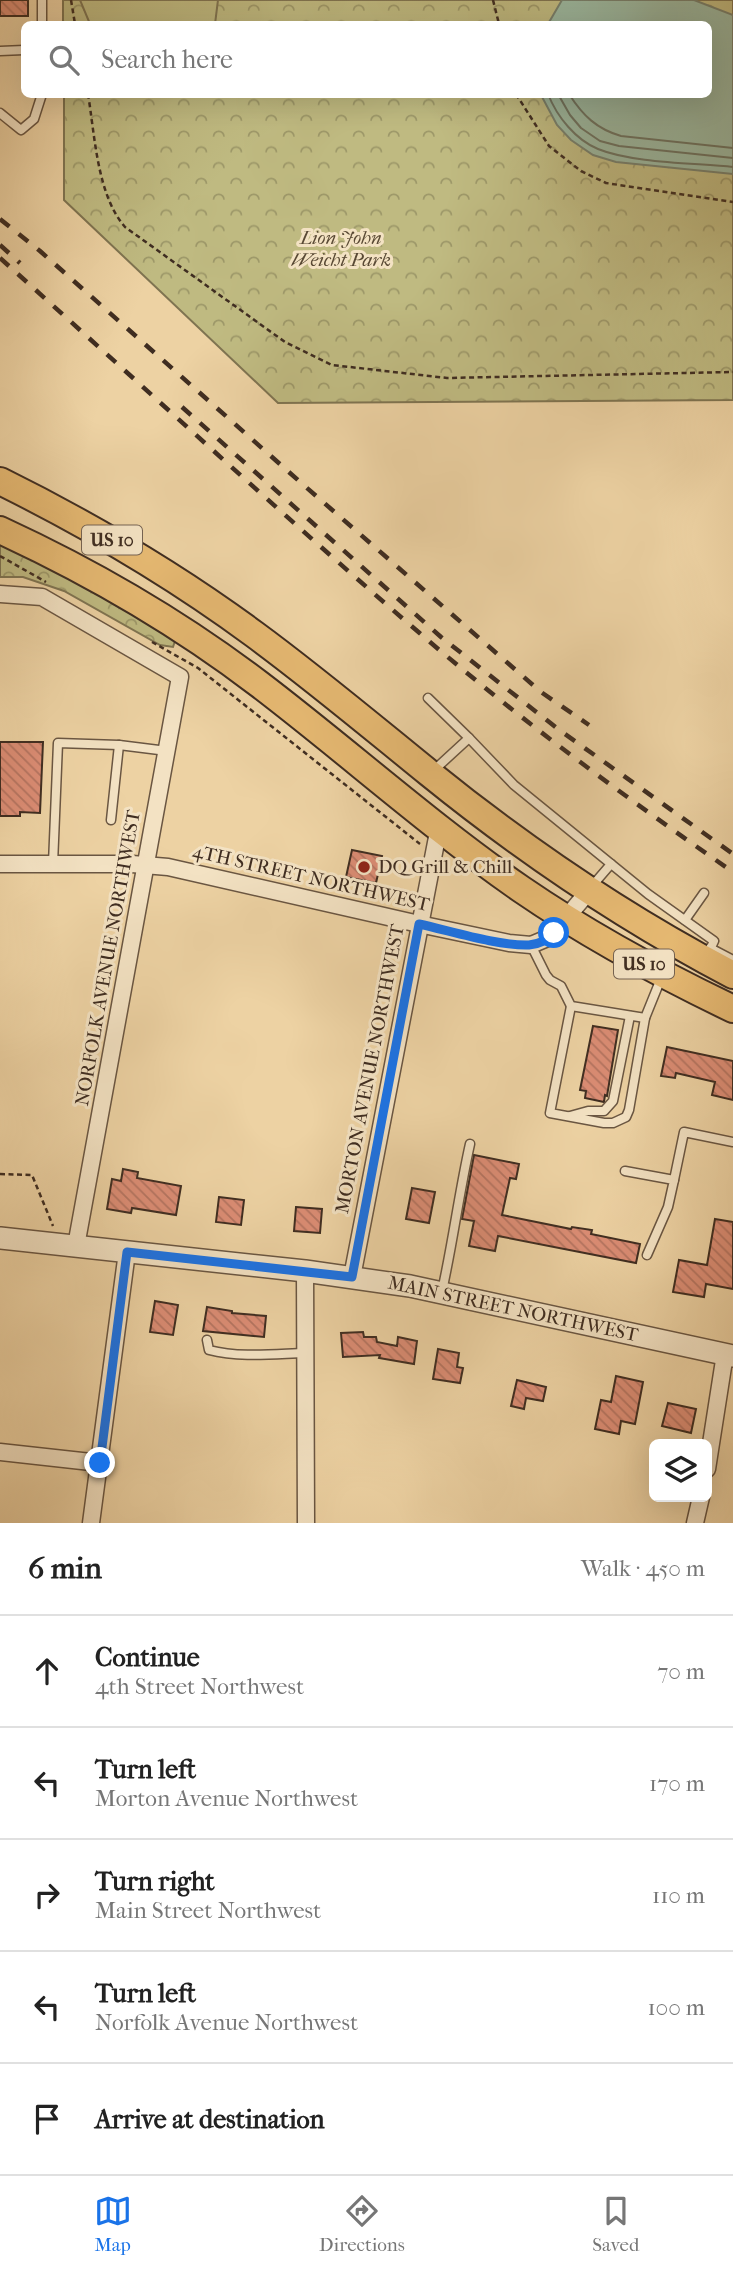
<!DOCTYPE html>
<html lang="en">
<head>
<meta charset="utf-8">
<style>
  :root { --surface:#fff; --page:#f6f6f6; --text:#222; --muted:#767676; --line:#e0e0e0; --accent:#1a73e8 }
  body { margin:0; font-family:"IM FELL French Canon",serif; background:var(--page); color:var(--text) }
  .controls { position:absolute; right:21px; bottom:21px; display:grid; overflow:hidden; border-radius:10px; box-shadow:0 7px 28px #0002 }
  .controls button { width:63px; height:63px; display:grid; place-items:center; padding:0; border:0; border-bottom:2px solid var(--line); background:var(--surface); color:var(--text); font:35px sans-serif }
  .stop { position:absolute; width:21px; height:21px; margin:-16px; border:5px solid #1a73e8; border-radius:50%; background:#fff }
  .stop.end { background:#1a73e8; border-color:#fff; box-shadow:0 2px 7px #0008 }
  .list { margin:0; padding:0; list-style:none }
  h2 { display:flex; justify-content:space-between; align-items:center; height:91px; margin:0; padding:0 28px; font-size:30px }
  h2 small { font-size:23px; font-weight:400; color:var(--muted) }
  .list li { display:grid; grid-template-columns:46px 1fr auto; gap:21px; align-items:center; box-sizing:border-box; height:112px; padding:0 28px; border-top:2px solid var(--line) }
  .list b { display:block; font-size:26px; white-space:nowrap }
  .list p { margin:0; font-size:23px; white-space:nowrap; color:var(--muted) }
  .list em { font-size:23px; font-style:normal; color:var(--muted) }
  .icon { flex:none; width:38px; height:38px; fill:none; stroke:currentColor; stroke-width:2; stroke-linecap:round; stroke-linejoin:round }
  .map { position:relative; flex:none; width:733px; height:1523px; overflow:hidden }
  .search { position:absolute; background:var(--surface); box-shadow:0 7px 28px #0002; left:21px; right:21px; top:21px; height:77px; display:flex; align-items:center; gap:18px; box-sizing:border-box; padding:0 24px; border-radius:10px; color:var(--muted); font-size:26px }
  .sheet { height:651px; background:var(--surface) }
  nav { display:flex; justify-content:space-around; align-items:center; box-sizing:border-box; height:98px; border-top:2px solid var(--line); background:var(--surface); font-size:19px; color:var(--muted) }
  nav a { display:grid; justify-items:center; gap:4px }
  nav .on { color:var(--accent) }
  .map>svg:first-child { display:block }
  .park { fill:url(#park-crowns); stroke:#7f7451; stroke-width:2 }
  .pitch { fill:#bfba81; stroke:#7f7451; stroke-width:2 }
  .water { fill:#9ab8a1; stroke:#76806e; stroke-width:2 }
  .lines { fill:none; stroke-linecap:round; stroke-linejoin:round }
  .shore { stroke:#6c7261; stroke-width:2 }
  .building { fill:url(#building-back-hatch); stroke:#3f2d21; stroke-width:2 }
  .service-casing { stroke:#6a5642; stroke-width:11 }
  .minor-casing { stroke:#6a5642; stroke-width:19 }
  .tertiary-casing { stroke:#6a5642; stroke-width:24 }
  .trunk-casing { stroke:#3f2d21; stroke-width:30 }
  .path { stroke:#3f2d21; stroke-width:2.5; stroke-dasharray:5 3.5; stroke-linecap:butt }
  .service { stroke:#f3e2c3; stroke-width:8 }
  .minor { stroke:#f3e2c3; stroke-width:16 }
  .tertiary { stroke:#f3e2c3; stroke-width:21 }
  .trunk { stroke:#e6b972; stroke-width:26 }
  .rail { stroke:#3f2d21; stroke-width:4.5; stroke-dasharray:12 12; stroke-linecap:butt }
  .route { stroke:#1a73e8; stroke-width:9 }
  .poi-dot { fill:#8f2418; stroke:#f3e2c3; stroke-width:2.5 }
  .labels { text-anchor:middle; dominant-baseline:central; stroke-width:6; stroke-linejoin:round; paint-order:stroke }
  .shield { fill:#f3e2c3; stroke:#756352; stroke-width:2 }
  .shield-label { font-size:18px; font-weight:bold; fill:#3f2d21 }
  .park-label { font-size:19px; font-style:italic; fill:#594934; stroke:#f3e2c3 }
  .poi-label { font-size:19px; fill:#3f2d21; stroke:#f3e2c3; text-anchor:start }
  .street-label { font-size:19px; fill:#3f2d21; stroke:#f3e2c3 }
</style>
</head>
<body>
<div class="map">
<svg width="733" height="1523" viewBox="0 0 733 1523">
  <defs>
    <pattern id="park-crowns" width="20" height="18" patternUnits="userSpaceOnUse" patternTransform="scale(1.75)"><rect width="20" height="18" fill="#bfba81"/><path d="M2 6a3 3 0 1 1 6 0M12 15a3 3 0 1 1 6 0" fill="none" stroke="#9d9869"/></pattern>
    <pattern id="building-back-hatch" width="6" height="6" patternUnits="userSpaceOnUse" patternTransform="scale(1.75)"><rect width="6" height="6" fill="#dc8d75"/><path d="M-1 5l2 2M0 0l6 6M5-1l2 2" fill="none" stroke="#b47460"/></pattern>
  </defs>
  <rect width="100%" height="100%" fill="#edd2a3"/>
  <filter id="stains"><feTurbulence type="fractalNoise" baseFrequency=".00286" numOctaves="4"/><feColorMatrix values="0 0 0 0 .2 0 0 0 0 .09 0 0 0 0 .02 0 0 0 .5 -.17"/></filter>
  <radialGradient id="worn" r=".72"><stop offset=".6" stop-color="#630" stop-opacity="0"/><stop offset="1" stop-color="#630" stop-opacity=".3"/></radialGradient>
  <!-- park -->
  <g class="park">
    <path d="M63,0H733V400L278,403L64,200V95L708,94V24H63Z"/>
    <path d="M0,540L176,638L173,647L160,645L64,591L23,577H0Z"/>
  </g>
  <!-- pitch -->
  <path class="pitch" d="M80,0H218L215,24H90Z"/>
  <!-- water -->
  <path class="water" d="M562,0H694L733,15V174L616,162L593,155L571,140L557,125L541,95L708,94V24H548Z"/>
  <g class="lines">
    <!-- shore -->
    <g class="shore">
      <path d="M548,94C557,117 576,140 598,149C632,163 695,163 733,167"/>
      <path d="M558,94L570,115L581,128L600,141L619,146L733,158"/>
      <path d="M569,94C583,116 597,129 621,136L733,148"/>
    </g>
  </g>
  <!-- building -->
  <g class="building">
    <rect x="0" y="0" width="28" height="16"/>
    <path d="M0,742H43L40,813L20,812V816H0Z"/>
    <path d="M352,850L382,856L376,883L346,877Z"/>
    <path d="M593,1026L618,1030L607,1096L605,1095L604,1102L585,1098L586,1091L580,1090Z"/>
    <path d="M667,1047L733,1061V1100L712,1095L715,1082L676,1073L675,1078L661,1076Z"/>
    <path d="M474,1155L519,1164L516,1179L510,1178L502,1215L571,1229L572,1227L592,1230L591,1234L640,1244L636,1263L498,1236L495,1251L469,1246L474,1221L462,1219Z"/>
    <path d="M123,1169L138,1172L137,1178L181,1186L176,1215L132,1208L131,1213L107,1209L112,1179L121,1181Z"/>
    <path d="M412,1188L435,1192L429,1223L406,1219Z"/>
    <path d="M219,1197L244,1200L241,1225L216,1222Z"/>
    <path d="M296,1207L322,1209L320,1233L294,1231Z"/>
    <path d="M715,1219L733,1222V1289L706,1284L704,1297L673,1292L679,1260L707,1265Z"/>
    <path d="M155,1301L178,1305L173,1335L150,1332Z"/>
    <path d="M207,1307L232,1311V1313L266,1316L264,1337L203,1331Z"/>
    <path d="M363,1332L364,1337H376L377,1342L397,1346L398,1337L417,1341L414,1364L379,1358L380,1355L343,1357L341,1333Z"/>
    <path d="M438,1349L459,1353L457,1367L463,1368L460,1383L433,1379Z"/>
    <path d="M616,1376L643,1382L635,1424L621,1421L619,1434L595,1429L601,1400L611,1402Z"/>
    <path d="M517,1380L546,1387L543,1401L526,1398L524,1409L511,1406Z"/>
    <path d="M668,1403L696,1409L691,1433L662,1426Z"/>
  </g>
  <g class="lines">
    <defs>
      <g id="service">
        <path d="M42,24V0"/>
        <path d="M0,51L24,50"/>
        <path d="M0,113L21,130L34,119L42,94"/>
        <path d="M428,698L469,738"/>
        <path d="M432,772L469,738L514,785L648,894L714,941L707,956"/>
        <path d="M111,820L119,745"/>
        <path d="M53,864L58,743L119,745L167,751"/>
        <path d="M592,886L611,864"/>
        <path d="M685,920L704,893"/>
        <path d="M531,945L546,975L550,980L561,986L571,1006L645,1018L662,976"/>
        <path d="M710,948L733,960"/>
        <path d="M571,1006L550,1113L604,1123H613L626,1117L629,1110L645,1018"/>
        <path d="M570,1116L588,1111H604L613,1101L630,1016"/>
        <path d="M625,1171L674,1180L668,1207L647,1255"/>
        <path d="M674,1180L684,1132L733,1142"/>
        <path d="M442,1291C453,1242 459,1193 470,1144"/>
        <path d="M207,1340L209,1350C240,1358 274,1354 305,1353"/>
      </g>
      <g id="minor">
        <path d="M0,594L42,597L180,677L76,1246"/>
        <path d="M0,864H132L168,867L419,924L509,943L531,945L550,937L588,892"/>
        <path d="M305,1271L306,1523"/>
        <path d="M352,1277L439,827"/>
        <path d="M0,1452L100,1463"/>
        <path d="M707,1469L725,1354"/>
        <path d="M91,1523L127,1252"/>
        <path d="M695,1523L701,1497"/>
      </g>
      <path id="tertiary" d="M0,1238L305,1271L410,1286L733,1356"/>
      <g id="trunk">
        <path d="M0,481C89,525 174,575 254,634C314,678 371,726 429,773C524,850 624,918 733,975"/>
        <path d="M0,530C91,572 179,623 259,684C347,751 430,826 521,889C588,935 660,974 733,1009"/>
      </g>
    </defs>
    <!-- service casing -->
    <use href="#service" class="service-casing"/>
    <!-- minor casing -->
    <use href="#minor" class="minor-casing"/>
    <!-- tertiary casing -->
    <use href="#tertiary" class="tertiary-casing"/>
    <!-- trunk casing -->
    <use href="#trunk" class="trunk-casing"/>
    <!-- path -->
    <g class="path">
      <path d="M71,0L75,24"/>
      <path d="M493,0L499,24"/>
      <path d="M88,94C95,136 97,195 125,227L285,342L332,365L447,378L733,372"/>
      <path d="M516,94L549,146L581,171L606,183L733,202"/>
      <path d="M0,556L46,582"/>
      <path d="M152,642L198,668L420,844"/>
      <path d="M0,1174L32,1175L53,1226"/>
    </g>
    <!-- service -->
    <use href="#service" class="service"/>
    <!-- minor -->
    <use href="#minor" class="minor"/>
    <!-- tertiary -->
    <use href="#tertiary" class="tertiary"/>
    <!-- trunk -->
    <use href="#trunk" class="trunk"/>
    <!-- rail -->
    <g class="rail">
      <path d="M0,219L40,251L299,481L541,692L589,725"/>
      <path d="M0,245L20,263"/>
      <path d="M0,258C143,386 284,517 430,642C526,724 629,800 733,872"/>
      <path d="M182,407L441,637L558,729L733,854"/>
    </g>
  </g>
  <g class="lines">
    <!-- route -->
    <path class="route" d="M100,1463L127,1252L352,1277L419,924C451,931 498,946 529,945C539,944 548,940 554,933"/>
  </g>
  <!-- markers -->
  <circle class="poi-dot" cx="364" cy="867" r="7"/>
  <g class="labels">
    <!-- shield labels -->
    <g class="shield">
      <rect x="82" y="525.5" width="60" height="29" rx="5"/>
      <rect x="614" y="949.5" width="60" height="29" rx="5"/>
    </g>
    <g class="shield-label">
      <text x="112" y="540">US 10</text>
      <text x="644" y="964">US 10</text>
    </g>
    <!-- park labels -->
    <g class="park-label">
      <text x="341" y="238">Lion John<tspan x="341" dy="22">Weicht Park</tspan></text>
    </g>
    <!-- poi labels -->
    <g class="poi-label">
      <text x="378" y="867">DQ Grill &amp; Chill</text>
    </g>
    <!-- street labels -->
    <g class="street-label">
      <text transform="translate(311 878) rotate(13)">4TH STREET NORTHWEST</text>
      <text transform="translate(108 958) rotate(-80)">NORFOLK AVENUE NORTHWEST</text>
      <text transform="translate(370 1069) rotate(-79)">MORTON AVENUE NORTHWEST</text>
      <text transform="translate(513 1309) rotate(12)">MAIN STREET NORTHWEST</text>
    </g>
  </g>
  <rect width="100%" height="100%" filter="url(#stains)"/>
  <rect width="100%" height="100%" fill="url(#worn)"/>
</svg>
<div class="controls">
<button><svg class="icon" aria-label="layers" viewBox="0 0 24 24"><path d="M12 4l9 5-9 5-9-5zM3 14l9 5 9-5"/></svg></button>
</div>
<div class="stop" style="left:554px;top:933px"></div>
<div class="stop end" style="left:100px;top:1463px"></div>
<div class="search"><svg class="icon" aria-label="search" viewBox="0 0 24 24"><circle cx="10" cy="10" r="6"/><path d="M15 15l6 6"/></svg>Search here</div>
</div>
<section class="sheet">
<h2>6 min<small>Walk · 450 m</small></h2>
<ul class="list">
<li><svg class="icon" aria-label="ahead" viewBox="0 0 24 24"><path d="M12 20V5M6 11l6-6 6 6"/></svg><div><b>Continue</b><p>4th Street Northwest</p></div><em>70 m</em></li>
<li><svg class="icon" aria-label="left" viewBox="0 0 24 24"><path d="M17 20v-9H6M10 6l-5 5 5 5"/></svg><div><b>Turn left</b><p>Morton Avenue Northwest</p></div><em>170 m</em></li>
<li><svg class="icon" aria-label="right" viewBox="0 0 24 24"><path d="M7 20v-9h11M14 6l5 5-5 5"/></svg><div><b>Turn right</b><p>Main Street Northwest</p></div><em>110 m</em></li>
<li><svg class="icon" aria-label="left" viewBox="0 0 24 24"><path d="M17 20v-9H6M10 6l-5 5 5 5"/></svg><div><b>Turn left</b><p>Norfolk Avenue Northwest</p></div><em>100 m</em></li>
<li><svg class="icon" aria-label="arrive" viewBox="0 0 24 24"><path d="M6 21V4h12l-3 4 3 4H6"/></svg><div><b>Arrive at destination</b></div></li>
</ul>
</section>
<nav>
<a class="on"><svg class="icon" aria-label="map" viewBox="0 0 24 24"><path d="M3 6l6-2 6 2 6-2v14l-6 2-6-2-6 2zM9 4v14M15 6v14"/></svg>Map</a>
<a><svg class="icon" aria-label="directions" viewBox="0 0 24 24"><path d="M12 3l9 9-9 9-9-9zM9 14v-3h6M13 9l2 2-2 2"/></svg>Directions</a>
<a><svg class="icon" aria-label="saved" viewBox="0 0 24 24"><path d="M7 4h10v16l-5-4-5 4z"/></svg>Saved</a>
</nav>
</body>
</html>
